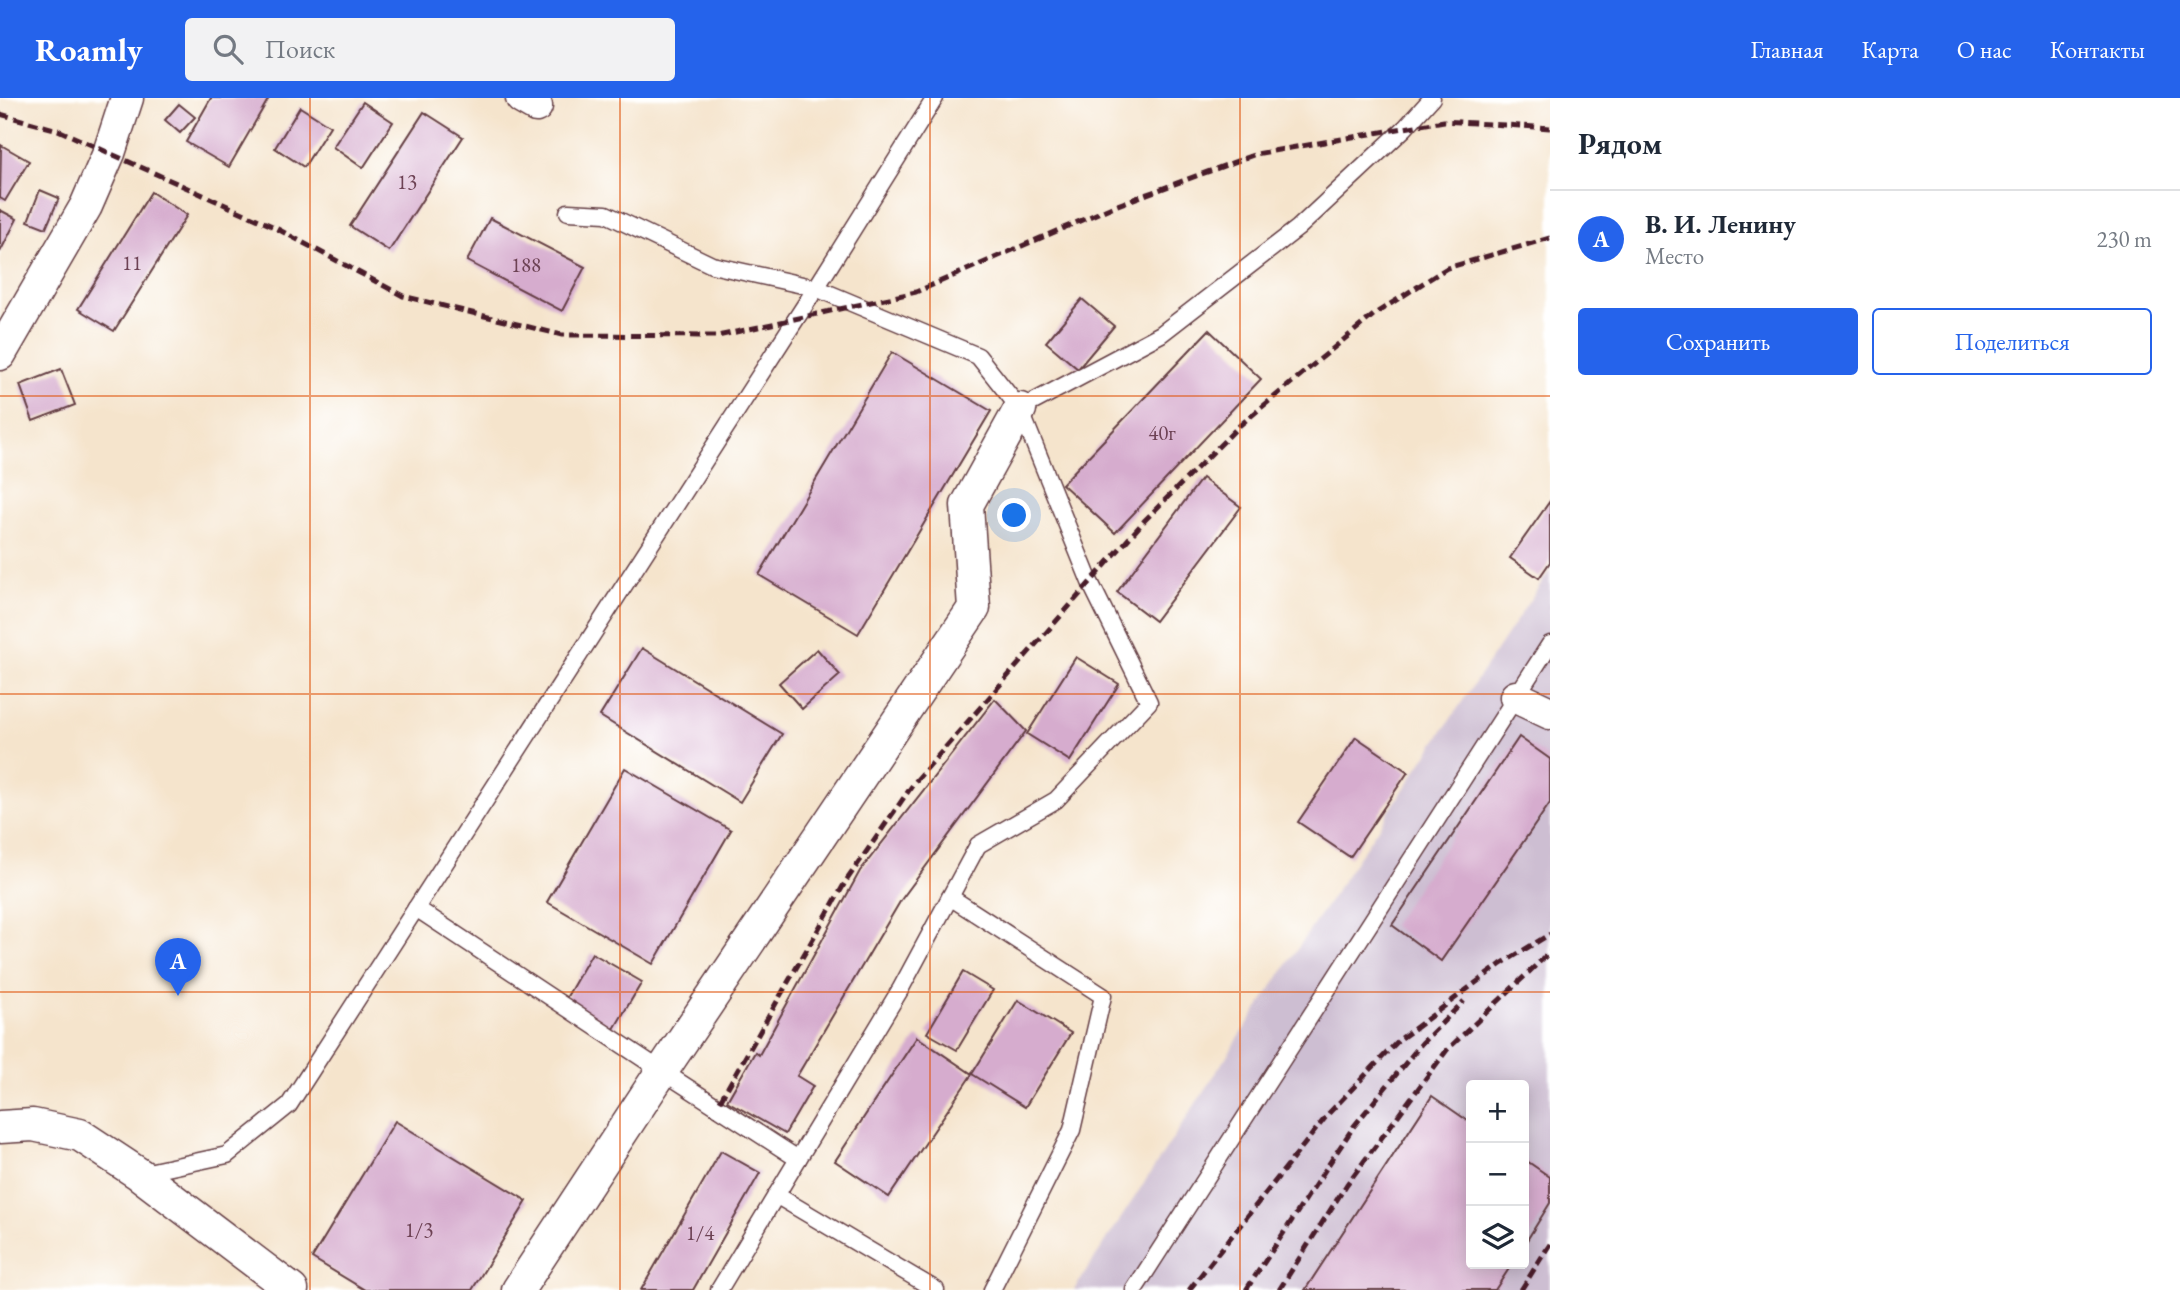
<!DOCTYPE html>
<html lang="ru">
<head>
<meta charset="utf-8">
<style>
  :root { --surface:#fff; --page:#f2f2f3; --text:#1f2937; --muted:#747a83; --line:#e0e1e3; --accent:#2563eb }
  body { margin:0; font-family:"EB Garamond",serif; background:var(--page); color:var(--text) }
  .controls { position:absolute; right:21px; bottom:21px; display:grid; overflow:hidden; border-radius:7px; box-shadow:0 4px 18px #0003 }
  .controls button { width:63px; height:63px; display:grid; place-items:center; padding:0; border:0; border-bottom:2px solid var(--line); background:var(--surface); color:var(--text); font:35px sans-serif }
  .you { position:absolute; left:1015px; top:418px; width:24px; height:24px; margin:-18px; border:5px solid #fff; border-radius:50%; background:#1a73e8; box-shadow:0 0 0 10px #1a73e833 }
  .badge { display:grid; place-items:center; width:46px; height:46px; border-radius:50%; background:var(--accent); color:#fff; font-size:23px; font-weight:700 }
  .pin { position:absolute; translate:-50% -58px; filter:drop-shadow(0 2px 4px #0008) }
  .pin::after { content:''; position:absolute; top:37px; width:24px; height:21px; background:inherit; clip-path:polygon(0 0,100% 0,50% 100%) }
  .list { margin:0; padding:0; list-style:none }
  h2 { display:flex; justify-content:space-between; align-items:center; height:91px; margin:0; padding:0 28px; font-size:30px }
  h2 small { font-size:23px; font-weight:400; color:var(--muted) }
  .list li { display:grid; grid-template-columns:46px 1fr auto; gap:21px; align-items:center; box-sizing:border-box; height:98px; padding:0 28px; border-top:2px solid var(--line) }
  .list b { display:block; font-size:26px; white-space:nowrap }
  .list p { margin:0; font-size:23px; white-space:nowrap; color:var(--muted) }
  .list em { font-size:23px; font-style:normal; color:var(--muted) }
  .actions { display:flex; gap:14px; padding:21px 28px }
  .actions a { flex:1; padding:16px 0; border:2px solid var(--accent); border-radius:7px; text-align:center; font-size:24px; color:var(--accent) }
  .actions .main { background:var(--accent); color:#fff }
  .icon { flex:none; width:38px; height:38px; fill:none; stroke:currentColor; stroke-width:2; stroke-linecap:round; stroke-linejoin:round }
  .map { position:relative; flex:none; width:1550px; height:1192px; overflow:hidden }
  header { display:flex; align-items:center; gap:42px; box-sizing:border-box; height:98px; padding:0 35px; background:var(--accent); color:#fff }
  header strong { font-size:33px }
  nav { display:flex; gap:38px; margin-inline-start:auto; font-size:24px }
  .search { width:490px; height:63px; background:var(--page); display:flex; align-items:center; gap:18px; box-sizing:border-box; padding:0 24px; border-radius:7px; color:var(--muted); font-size:26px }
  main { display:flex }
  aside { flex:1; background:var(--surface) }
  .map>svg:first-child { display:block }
  .industrial { fill:#cdbed2; fill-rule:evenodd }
  .building { fill:#d6acce }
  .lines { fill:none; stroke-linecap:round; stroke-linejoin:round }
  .service-casing { stroke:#643d43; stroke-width:19 }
  .minor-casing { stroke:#643d43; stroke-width:35 }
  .service { stroke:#fff; stroke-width:16 }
  .minor { stroke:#fff; stroke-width:32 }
  .rail { stroke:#4a1f2b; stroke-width:5; stroke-dasharray:10 5; stroke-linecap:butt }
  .grid { fill:none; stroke:#e0560e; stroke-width:2; stroke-opacity:0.55 }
  .labels { text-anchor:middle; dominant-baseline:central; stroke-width:5; stroke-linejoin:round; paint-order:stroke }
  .number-label { font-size:21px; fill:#6d4254 }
</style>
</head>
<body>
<header>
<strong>Roamly</strong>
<div class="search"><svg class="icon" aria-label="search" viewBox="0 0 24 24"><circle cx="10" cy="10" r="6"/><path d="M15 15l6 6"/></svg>Поиск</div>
<nav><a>Главная</a><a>Карта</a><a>О нас</a><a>Контакты</a></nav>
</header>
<main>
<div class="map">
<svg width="1550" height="1192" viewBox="0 0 1550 1192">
  <rect width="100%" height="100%" fill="#fff"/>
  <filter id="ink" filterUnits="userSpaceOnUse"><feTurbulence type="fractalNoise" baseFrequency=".0143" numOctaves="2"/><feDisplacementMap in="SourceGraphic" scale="14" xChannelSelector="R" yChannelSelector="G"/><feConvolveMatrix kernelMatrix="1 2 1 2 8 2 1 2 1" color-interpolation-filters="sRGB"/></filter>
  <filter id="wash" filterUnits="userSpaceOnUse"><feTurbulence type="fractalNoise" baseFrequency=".00686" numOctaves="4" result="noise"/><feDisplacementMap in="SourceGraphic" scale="28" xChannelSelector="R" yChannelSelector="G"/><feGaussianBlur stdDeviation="1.57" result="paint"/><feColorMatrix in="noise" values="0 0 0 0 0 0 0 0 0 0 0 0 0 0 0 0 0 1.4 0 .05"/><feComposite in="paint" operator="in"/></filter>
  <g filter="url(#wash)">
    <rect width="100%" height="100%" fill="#f5e4cc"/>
    <!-- industrial -->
    <path class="industrial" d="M1550,472V1192H1074L1266,898ZM1471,987H1524V1166H1471Z"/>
    <g id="blocks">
      <!-- building -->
      <g class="building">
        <path d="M211,0H269L229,69L186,44Z"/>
        <path d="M363,4L393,24L363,70L333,49Z"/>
        <path d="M179,6L195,19L180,35L165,22Z"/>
        <path d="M300,9L330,28L304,69L275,50Z"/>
        <path d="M424,14L463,39L389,153L350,128Z"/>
        <path d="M1,47L29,63L5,103L0,100Z"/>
        <path d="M40,92L59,100L46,130L28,123Z"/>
        <path d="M151,94L187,117L114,233L78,211Z"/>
        <path d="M0,112L17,121L0,154Z"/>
        <path d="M490,120L585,169L562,213L467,163Z"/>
        <path d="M1082,201L1114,228L1078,271L1046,244Z"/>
        <path d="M1209,232L1261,281L1115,435L1062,386Z"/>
        <path d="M892,254L991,313L858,536L759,477Z"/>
        <path d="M61,271L75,307L33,323L20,287Z"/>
        <path d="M1202,380L1241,409L1155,523L1117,494Z"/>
        <path d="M1550,403V464L1539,480L1510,460Z"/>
        <path d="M642,550L782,636L740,704L600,618Z"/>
        <path d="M817,551L840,577L802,611L779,585Z"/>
        <path d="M1076,559L1119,586L1070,663L1027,636Z"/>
        <path d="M995,601L1026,633L901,802L797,978L813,988L785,1036L727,1003L755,954L759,957L860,773Z"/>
        <path d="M1356,639L1408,674L1350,759L1298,724Z"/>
        <path d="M1519,639L1550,661V705L1441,863L1392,827Z"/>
        <path d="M625,670L731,732L653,866L547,804Z"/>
        <path d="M592,855L642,884L614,931L565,902Z"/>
        <path d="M963,874L993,892L957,952L927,935Z"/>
        <path d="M1018,902L1071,935L1025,1009L972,976L889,1099L835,1063L917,939L972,976Z"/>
        <path d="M1432,998L1471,1025V1166H1512L1495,1192H1305Z"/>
        <path d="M395,1023L527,1103L472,1192H365L312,1160Z"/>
        <path d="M721,1053L760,1075L693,1192H641Z"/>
        <path d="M1524,1061L1550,1079V1105L1524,1147Z"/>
      </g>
    </g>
  </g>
  <g filter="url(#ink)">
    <use href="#blocks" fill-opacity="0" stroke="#643d43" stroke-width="2"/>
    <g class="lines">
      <defs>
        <g id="service">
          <path d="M568,114L606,116L712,167L816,190L978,258L1020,311L1090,484L1149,604L1056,702L978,747L900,892L719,1192"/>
          <path d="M1020,311L1161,236L1298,130L1405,30L1432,0"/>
          <path d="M950,799L1103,898L1072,1032L992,1192"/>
          <path d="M416,810L662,973L798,1061"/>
          <path d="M139,1076L227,1057L289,1007L816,190L935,0"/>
          <path d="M776,1097L936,1192"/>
          <path d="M1134,1192L1550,546"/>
        </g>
        <g id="minor">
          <path d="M522,0L536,8"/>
          <path d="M0,256L86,108L109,55L127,0"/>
          <path d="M1516,599L1550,615"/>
          <path d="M0,1029L33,1027L80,1037L139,1076L292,1192"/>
          <path d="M518,1192L662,973L974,510L967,407L1020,311"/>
        </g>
      </defs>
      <!-- service casing -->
      <use href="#service" class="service-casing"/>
      <!-- minor casing -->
      <use href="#minor" class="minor-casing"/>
      <!-- service -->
      <use href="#service" class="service"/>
      <!-- minor -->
      <use href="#minor" class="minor"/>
      <!-- rail -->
      <g class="rail">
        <path d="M0,16L58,32L270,127L403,198L562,237L718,238L916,194L1112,109L1256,56L1444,23L1550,30"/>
        <path d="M720,1003L846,783L914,685L1145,422L1239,328L1376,215L1447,170L1550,140"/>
        <path d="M1189,1192L1329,1015L1399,942L1501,866L1550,836"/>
        <path d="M1246,1192L1354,1028L1422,945L1464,903"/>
        <path d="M1279,1192L1347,1086L1447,952L1550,854"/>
        <path d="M1521,1192L1550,1146"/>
      </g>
    </g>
  </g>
  <!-- grid -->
  <path class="grid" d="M310,0V1192M620,0V1192M930,0V1192M1240,0V1192M0,298H1550M0,596H1550M0,894H1550"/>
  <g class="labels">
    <!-- number labels -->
    <g class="number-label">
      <text x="407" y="83">13</text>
      <text x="132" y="164">11</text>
      <text x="526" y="166">188</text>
      <text x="1162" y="334">40г</text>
      <text x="419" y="1131">1/3</text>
      <text x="700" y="1134">1/4</text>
    </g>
  </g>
</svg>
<div class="controls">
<button>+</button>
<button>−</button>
<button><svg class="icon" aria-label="layers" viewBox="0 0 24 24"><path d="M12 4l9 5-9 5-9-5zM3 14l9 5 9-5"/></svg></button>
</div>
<div class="you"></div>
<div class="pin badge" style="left:178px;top:898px">A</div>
</div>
<aside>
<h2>Рядом<small></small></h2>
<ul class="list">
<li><span class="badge">A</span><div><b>В. И. Ленину</b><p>Место</p></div><em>230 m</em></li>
</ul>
<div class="actions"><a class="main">Сохранить</a><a>Поделиться</a></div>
</aside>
</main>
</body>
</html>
